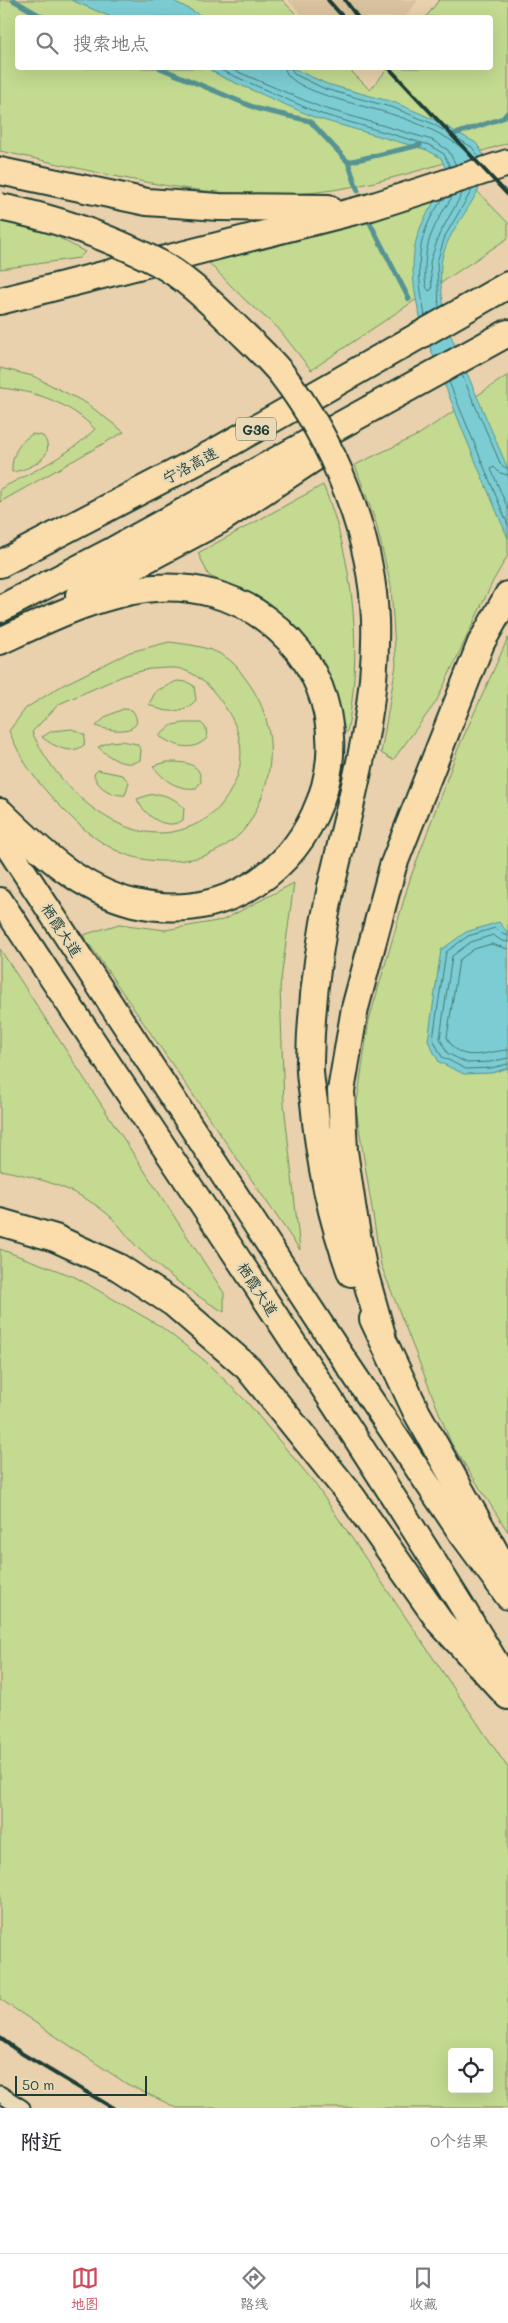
<!DOCTYPE html>
<html lang="zh">
<head>
<meta charset="utf-8">
<style>
  :root { --surface:#fff; --page:#f2f2f3; --text:#2b2b33; --muted:#7c7c81; --line:#e1e1e2; --accent:#d1495b }
  body { margin:0; font-family:Mali,"LXGW WenKai TC",sans-serif; background:var(--page); color:var(--text) }
  .controls { position:absolute; right:15px; bottom:15px; display:grid; overflow:hidden; border-radius:5px; box-shadow:0 5px 20px #0002 }
  .controls button { width:45px; height:45px; display:grid; place-items:center; padding:0; border:0; border-bottom:1px solid var(--line); background:var(--surface); color:var(--text); font:25px sans-serif }
  .scale { position:absolute; left:15px; bottom:12px; width:132px; box-sizing:border-box; padding-left:5px; border:2px solid #1f3d34; border-top:0; font-size:14px; line-height:18px; white-space:nowrap; color:#1f3d34; -webkit-text-stroke:4px #ead9b6; paint-order:stroke }
  .list { margin:0; padding:0; list-style:none }
  h2 { display:flex; justify-content:space-between; align-items:center; height:65px; margin:0; padding:0 20px; font-size:21px }
  h2 small { font-size:16px; font-weight:400; color:var(--muted) }
  .icon { flex:none; width:28px; height:28px; fill:none; stroke:currentColor; stroke-width:2; stroke-linecap:round; stroke-linejoin:round }
  .map { position:relative; flex:none; width:508px; height:2108px; overflow:hidden }
  .search { position:absolute; background:var(--surface); box-shadow:0 5px 20px #0002; left:15px; right:15px; top:15px; height:55px; display:flex; align-items:center; gap:12px; box-sizing:border-box; padding:0 18px; border-radius:5px; color:var(--muted); font-size:19px }
  .sheet { height:145px; background:var(--surface) }
  nav { display:flex; justify-content:space-around; align-items:center; box-sizing:border-box; height:70px; border-top:1px solid var(--line); background:var(--surface); font-size:14px; color:var(--muted) }
  nav a { display:grid; justify-items:center; gap:2px }
  nav .on { color:var(--accent) }
  .map>svg:first-child { display:block }
  .built { fill:#d9c29e }
  .green { fill:#c3da90; stroke:#718c62; fill-rule:evenodd }
  .water { fill:#7ccdd3; stroke:#579393 }
  .lines { fill:none; stroke-linecap:round; stroke-linejoin:round }
  .shore { stroke:#447774; stroke-width:1 }
  .stream { stroke:#579393; stroke-width:5 }
  .minor-casing { stroke:#1f3d34; stroke-width:19 }
  .trunk-casing { stroke:#1f3d34; stroke-width:28 }
  .motorway-casing { stroke:#1f3d34; stroke-width:30 }
  .minor { stroke:#ead9b6; stroke-width:15 }
  .trunk { stroke:#faddab; stroke-width:24 }
  .motorway { stroke:#faddab; stroke-width:26 }
  .rail { stroke:#1f3d34; stroke-width:4 }
  .motorway-bridge-casing { stroke:#1f3d34; stroke-width:30; stroke-linecap:butt }
  .motorway-bridge { stroke:#faddab; stroke-width:26 }
  .labels { text-anchor:middle; dominant-baseline:central; stroke-width:5; stroke-linejoin:round; paint-order:stroke }
  .shield { fill:#ead9b6; stroke:#5c6c5b; stroke-width:1 }
  .shield-label { font-size:14px; font-weight:bold; fill:#1f3d34 }
  .street-label { font-size:15px; fill:#1f3d34; stroke:#ead9b6 }
</style>
</head>
<body>
<div class="map">
<svg width="508" height="2108" viewBox="0 0 508 2108">
  <rect width="100%" height="100%" fill="#e8d1ac"/>
  <filter id="ink" filterUnits="userSpaceOnUse"><feTurbulence type="fractalNoise" baseFrequency=".02" numOctaves="2"/><feDisplacementMap in="SourceGraphic" scale="10" xChannelSelector="R" yChannelSelector="G"/><feConvolveMatrix kernelMatrix="1 2 1 2 8 2 1 2 1" color-interpolation-filters="sRGB"/></filter>
  <g filter="url(#ink)">
    <!-- built -->
    <path class="built" d="M288,0H418L405,17L305,18Z"/>
    <!-- green -->
    <g class="green">
      <path d="M0,0H282L299,17L18,18V68H348L370,90L388,68H490V18L426,17L439,0H508V143C450,161 393,181 333,190C222,207 108,174 0,151Z"/>
      <path d="M475,189L508,223V238L311,370L278,328L245,300L209,263Z"/>
      <path d="M0,221L52,234L85,252L79,258L0,269Z"/>
      <path d="M0,368L33,376L86,403L124,432L0,502V489C32,472 70,455 95,429C70,403 35,391 0,388Z"/>
      <path d="M508,375V555L493,581L436,702L393,760L381,753L396,665L391,586L376,523L355,465L418,435Z"/>
      <path d="M33,434L43,436C59,456 29,470 12,472C11,456 19,441 33,434Z"/>
      <path d="M323,485C354,558 363,655 347,732H337C337,721 338,708 335,697C321,631 267,599 209,576L198,553Z"/>
      <path d="M508,638V1532L451,1443L381,1265L356,1109L369,1020L410,879L458,749Z"/>
      <path d="M169,642C192,645 216,647 233,663C238,667 241,673 245,678C273,714 277,758 261,799C256,811 249,826 239,835C217,854 200,860 170,861C126,863 95,842 65,811C38,784 24,766 9,731L26,708L63,685L130,652ZM150,669C160,669 175,666 184,670C203,677 214,691 225,707C241,730 246,756 235,782C225,803 214,817 192,826C126,855 57,788 32,732L59,704L125,675Z"/>
      <path d="M177,681L187,682L194,686L196,700C184,714 164,714 149,704L156,691Z"/>
      <path d="M123,709L132,710C150,735 109,732 96,726L107,716Z"/>
      <path d="M184,723H201L206,728L207,738C192,753 175,746 159,736L172,725Z"/>
      <path d="M72,729L85,735L84,745C71,756 53,746 42,737L52,731Z"/>
      <path d="M110,742L122,741L137,744L141,750L140,760C125,769 109,757 98,747Z"/>
      <path d="M167,762C184,762 201,762 201,782L196,788C178,790 164,781 153,766Z"/>
      <path d="M98,770L122,775L129,782L125,795C112,796 96,787 94,774Z"/>
      <path d="M158,794C169,796 177,800 184,808L183,820C166,832 144,815 137,799L149,795Z"/>
      <path d="M294,883L280,987L284,1104L300,1250L83,935L119,924L165,930L223,920Z"/>
      <path d="M0,949L224,1293V1312C191,1293 163,1272 136,1246C126,1235 117,1221 105,1212C75,1188 37,1177 0,1170Z"/>
      <path d="M0,1249L75,1277L160,1326L204,1360L246,1401L313,1481L508,1768V2108H177L127,2084L0,1999ZM452,2052H489V2089H452Z"/>
    </g>
    <!-- water -->
    <g class="water">
      <path d="M71,0H172L204,17H111Z"/>
      <path d="M207,68H292L327,84L396,103L433,119L476,143L485,157C484,168 482,178 479,188C468,213 445,235 441,264C439,283 444,310 448,329L508,469V538C488,491 468,445 450,398C432,352 408,302 414,252C417,224 436,200 449,177L441,158L427,150L316,118L222,77Z"/>
      <path d="M499,922L508,933V1068L492,1073L464,1074L439,1062L428,1041L441,950L466,932Z"/>
    </g>
    <g class="lines">
      <!-- shore -->
      <g class="shore">
        <path d="M216,68L318,113L429,145L444,154L450,167"/>
        <path d="M229,68L320,107L432,140L448,150L456,165"/>
        <path d="M285,68C286,92 373,107 394,115C416,122 460,140 473,159"/>
        <path d="M291,68L294,74L325,89L394,108L431,123L472,147L479,157"/>
        <path d="M453,196C437,219 425,240 425,268C425,276 424,285 429,291L432,289L430,262L439,235L463,192"/>
        <path d="M439,308L437,262L445,236L472,190"/>
        <path d="M425,316C417,272 413,237 443,199"/>
        <path d="M462,375L501,465L508,469"/>
        <path d="M449,382L508,525"/>
        <path d="M508,475L500,473L494,467L491,469L508,509"/>
        <path d="M508,935H504L495,928L468,936L446,952L433,1039L442,1057L466,1069L491,1068L508,1064"/>
        <path d="M508,942L502,941L493,935L471,942L452,956L440,1038L447,1053L467,1063L490,1062L508,1058"/>
        <path d="M508,949L491,944L474,949L459,960L447,1037C460,1066 485,1051 508,1050"/>
      </g>
      <!-- stream -->
      <g class="stream">
        <path d="M13,0L44,18"/>
        <path d="M160,68L258,109L310,121L348,162L358,191"/>
        <path d="M452,135L503,118L508,112"/>
        <path d="M348,162L420,145"/>
        <path d="M367,217L409,299"/>
      </g>
      <defs>
        <path id="minor" d="M0,2094L22,2108"/>
        <g id="trunk">
          <path d="M0,835L341,1355L460,1532L508,1597"/>
          <path d="M0,900C171,1160 348,1416 508,1682"/>
        </g>
        <g id="motorway">
          <path d="M0,171L147,202L219,207L328,208"/>
          <path d="M0,301L371,207L508,163"/>
          <path d="M0,564L213,453L508,285"/>
          <path d="M79,595L220,520L317,456"/>
          <path d="M0,609L114,550L508,333"/>
          <path d="M0,641C48,619 102,592 155,588C194,585 236,596 267,620C403,724 302,941 134,903C80,890 39,850 0,812"/>
          <path d="M331,887C319,944 311,1003 310,1061C309,1075 312,1089 314,1102C319,1160 331,1218 351,1273"/>
          <path d="M0,1222L55,1238L118,1267L173,1303L248,1368L352,1497L440,1622L508,1696"/>
          <path d="M373,1319L417,1413L508,1575"/>
          <path d="M382,1335L363,1268L353,1212L344,1151L341,1091L355,1008L393,866L481,643L508,595"/>
        </g>
      </defs>
      <!-- minor casing -->
      <use href="#minor" class="minor-casing"/>
      <!-- trunk casing -->
      <use href="#trunk" class="trunk-casing"/>
      <!-- motorway casing -->
      <use href="#motorway" class="motorway-casing"/>
      <!-- minor -->
      <use href="#minor" class="minor"/>
      <!-- trunk -->
      <use href="#trunk" class="trunk"/>
      <!-- motorway -->
      <use href="#motorway" class="motorway"/>
      <!-- rail -->
      <g class="rail">
        <path d="M328,0L344,18"/>
        <path d="M345,0L358,18"/>
        <path d="M389,68L508,195"/>
        <path d="M0,2038L21,2053L113,2108"/>
      </g>
      <defs>
        <path id="motorway-bridge" d="M0,207C55,218 107,236 157,262C185,277 209,301 232,323C248,339 266,355 281,373C333,440 372,534 375,620C378,711 351,799 331,887"/>
      </defs>
      <!-- motorway-bridge casing -->
      <use href="#motorway-bridge" class="motorway-bridge-casing"/>
      <!-- motorway-bridge -->
      <use href="#motorway-bridge" class="motorway-bridge"/>
    </g>
  </g>
  <g class="labels">
    <!-- shield labels -->
    <rect class="shield" x="236" y="417.5" width="40" height="23" rx="4"/>
    <g class="shield-label">
      <text x="256" y="429">G36</text>
    </g>
    <!-- street labels -->
    <g class="street-label">
      <text transform="translate(190 465) rotate(-28)">宁洛高速</text>
      <text transform="translate(62 930) rotate(57)">栖霞大道</text>
      <text transform="translate(258 1289) rotate(57)">栖霞大道</text>
    </g>
  </g>
</svg>
<div class="controls">
<button><svg class="icon" aria-label="locate" viewBox="0 0 24 24"><circle cx="12" cy="12" r="6"/><path d="M12 2v4M12 18v4M2 12h4M18 12h4"/></svg></button>
</div>
<div class="scale">50 m</div>
<div class="search"><svg class="icon" aria-label="search" viewBox="0 0 24 24"><circle cx="10" cy="10" r="6"/><path d="M15 15l6 6"/></svg>搜索地点</div>
</div>
<section class="sheet">
<h2>附近<small>0个结果</small></h2>
<ul class="list">
</ul>
</section>
<nav>
<a class="on"><svg class="icon" aria-label="map" viewBox="0 0 24 24"><path d="M3 6l6-2 6 2 6-2v14l-6 2-6-2-6 2zM9 4v14M15 6v14"/></svg>地图</a>
<a><svg class="icon" aria-label="directions" viewBox="0 0 24 24"><path d="M12 3l9 9-9 9-9-9zM9 14v-3h6M13 9l2 2-2 2"/></svg>路线</a>
<a><svg class="icon" aria-label="saved" viewBox="0 0 24 24"><path d="M7 4h10v16l-5-4-5 4z"/></svg>收藏</a>
</nav>
</body>
</html>
